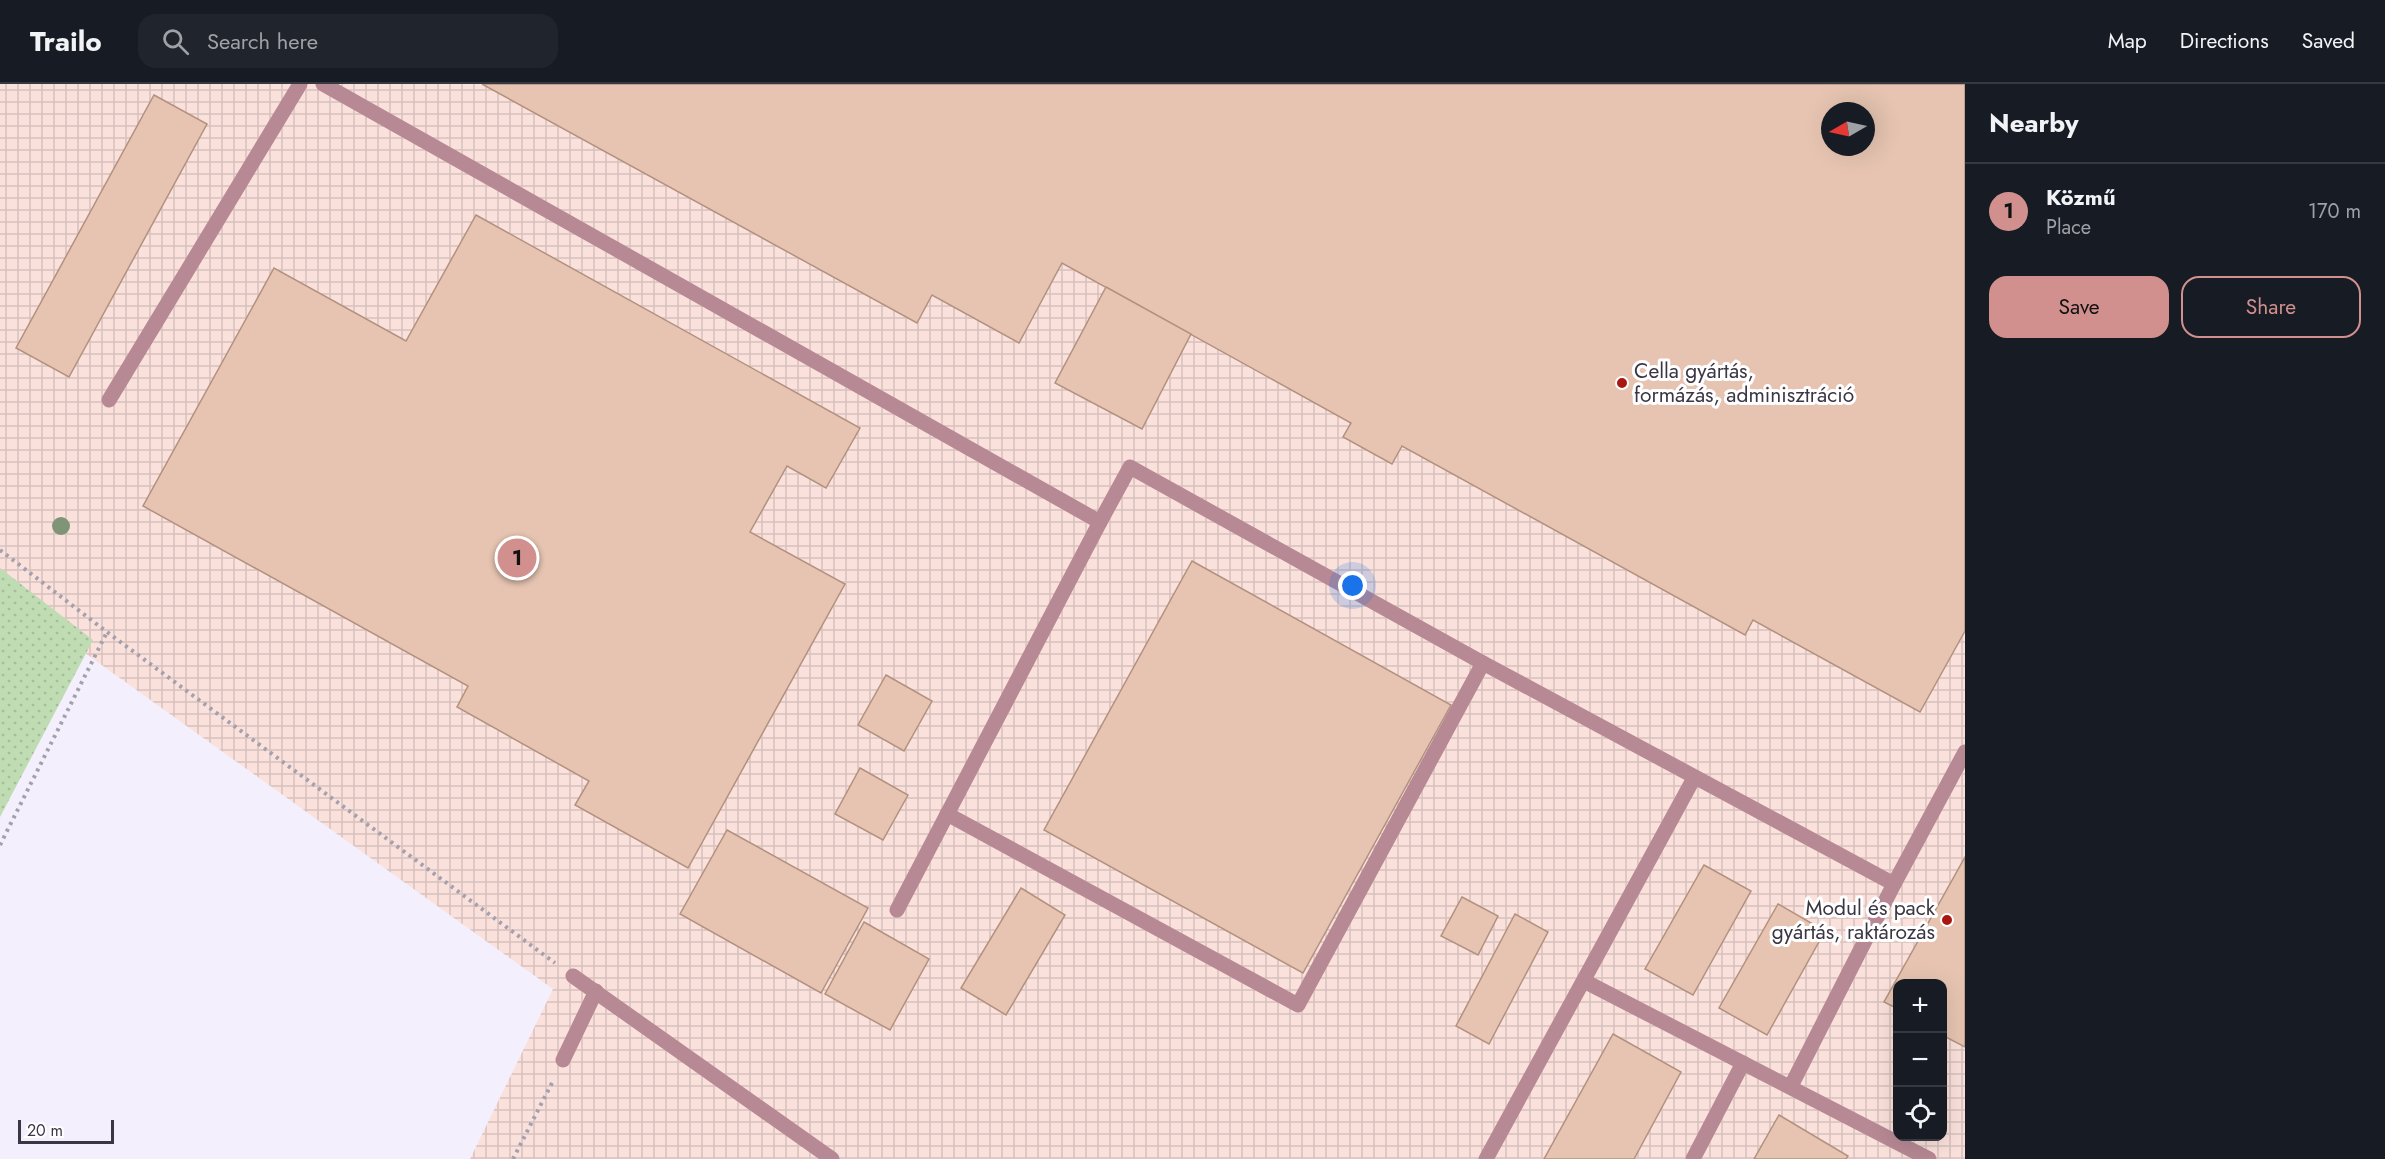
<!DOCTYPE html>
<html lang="en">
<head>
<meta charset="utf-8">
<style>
  :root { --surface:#171b24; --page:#20242c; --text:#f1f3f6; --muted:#9ea1a6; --line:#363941; --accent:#d1908e }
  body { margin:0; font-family:Jost,sans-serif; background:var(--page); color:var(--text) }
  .controls { position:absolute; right:18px; bottom:18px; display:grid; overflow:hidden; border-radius:12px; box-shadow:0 6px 24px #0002 }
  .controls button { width:54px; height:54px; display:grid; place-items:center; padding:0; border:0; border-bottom:2px solid var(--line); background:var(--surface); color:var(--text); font:30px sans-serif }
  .compass { position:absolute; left:1821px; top:18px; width:54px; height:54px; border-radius:50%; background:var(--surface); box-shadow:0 6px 24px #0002; rotate:261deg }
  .scale { position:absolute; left:18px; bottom:15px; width:96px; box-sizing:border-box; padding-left:6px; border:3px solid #3b3643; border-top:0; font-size:16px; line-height:21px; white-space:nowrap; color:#3b3643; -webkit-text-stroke:4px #fff; paint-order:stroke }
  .you { position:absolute; left:1353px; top:502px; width:21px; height:21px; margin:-15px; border:4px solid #fff; border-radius:50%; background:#1a73e8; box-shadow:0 0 0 9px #1a73e833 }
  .badge { display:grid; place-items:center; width:39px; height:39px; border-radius:50%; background:var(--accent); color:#111; font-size:20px; font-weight:700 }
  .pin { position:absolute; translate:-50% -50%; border:3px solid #fff; box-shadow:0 2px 6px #0006 }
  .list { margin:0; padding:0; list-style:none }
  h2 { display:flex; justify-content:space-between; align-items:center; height:78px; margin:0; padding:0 24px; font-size:26px }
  h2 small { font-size:20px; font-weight:400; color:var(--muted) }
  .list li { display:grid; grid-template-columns:39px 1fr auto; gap:18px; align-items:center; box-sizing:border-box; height:96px; padding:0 24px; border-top:2px solid var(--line) }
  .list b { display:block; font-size:22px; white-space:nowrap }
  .list p { margin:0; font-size:20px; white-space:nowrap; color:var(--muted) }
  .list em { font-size:20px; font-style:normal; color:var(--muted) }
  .actions { display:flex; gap:12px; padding:18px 24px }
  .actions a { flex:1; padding:14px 0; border:2px solid var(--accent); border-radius:18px; text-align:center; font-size:21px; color:var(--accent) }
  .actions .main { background:var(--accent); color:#111 }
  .icon { flex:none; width:33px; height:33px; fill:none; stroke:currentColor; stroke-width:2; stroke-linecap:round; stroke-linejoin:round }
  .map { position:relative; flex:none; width:1965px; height:1075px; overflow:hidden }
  header { display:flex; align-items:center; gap:36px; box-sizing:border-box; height:84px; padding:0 30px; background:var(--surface); border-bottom:2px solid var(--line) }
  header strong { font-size:28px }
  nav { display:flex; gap:33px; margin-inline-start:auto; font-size:21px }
  .search { width:420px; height:54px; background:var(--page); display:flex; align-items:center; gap:15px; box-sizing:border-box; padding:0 21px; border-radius:18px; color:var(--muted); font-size:22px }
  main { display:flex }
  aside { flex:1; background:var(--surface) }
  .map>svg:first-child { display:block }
  .industrial { fill:url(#industrial-grid); fill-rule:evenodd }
  .grass { fill:url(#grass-dots) }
  .building { fill:#e6c4b1; stroke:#b2917f; stroke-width:1.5; fill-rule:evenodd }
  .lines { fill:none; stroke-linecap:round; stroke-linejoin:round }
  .path { stroke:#a5a0ad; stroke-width:4; stroke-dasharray:3 4.5; stroke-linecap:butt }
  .minor { stroke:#b78995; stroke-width:15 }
  .tree { fill:#809477 }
  .poi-dot { fill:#a91710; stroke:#fff; stroke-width:2 }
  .labels { text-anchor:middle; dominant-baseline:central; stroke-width:6; stroke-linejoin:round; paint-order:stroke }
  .poi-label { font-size:21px; fill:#3b3643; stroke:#fff; text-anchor:start }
</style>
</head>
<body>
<header>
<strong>Trailo</strong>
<div class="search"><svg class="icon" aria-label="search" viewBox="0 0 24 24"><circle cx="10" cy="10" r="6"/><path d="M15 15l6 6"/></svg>Search here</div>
<nav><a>Map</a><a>Directions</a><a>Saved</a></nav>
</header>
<main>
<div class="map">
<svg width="1965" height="1075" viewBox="0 0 1965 1075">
  <defs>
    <pattern id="industrial-grid" width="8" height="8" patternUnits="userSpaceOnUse" patternTransform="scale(1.5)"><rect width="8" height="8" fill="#fbe1db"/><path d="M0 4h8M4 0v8" fill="none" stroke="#d8c2bd"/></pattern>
    <pattern id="grass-dots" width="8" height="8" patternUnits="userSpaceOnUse" patternTransform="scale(1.5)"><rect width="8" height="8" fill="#bfdcb3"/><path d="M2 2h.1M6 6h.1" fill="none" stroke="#a5bd9b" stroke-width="1.8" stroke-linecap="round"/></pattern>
  </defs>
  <rect width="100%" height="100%" fill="#f4effd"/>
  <!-- industrial -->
  <path class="industrial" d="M0,0H1965V1075H470L553,905L0,508ZM1830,27H1866V63H1830ZM1898,900H1942V1052H1898Z"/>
  <!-- grass -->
  <path class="grass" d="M0,484L93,556L0,733Z"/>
  <!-- building -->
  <g class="building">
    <path d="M482,0H1965V547L1920,628L1753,536L1745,551L1402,362L1392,380L1343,353L1351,339L1062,179L1019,259L932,211L917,239ZM1830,27H1866V63H1830Z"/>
    <path d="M154,11L207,40L69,293L16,264Z"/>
    <path d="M476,131L860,344L826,404L787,382L750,448L845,500L688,784L575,721L589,697L457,623L468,602L143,422L274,184L406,257Z"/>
    <path d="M1106,203L1191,250L1142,345L1055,299Z"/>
    <path d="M1192,477L1451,621L1303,889L1044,746Z"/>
    <path d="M886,591L932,617L904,667L858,641Z"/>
    <path d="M860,684L908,711L883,756L835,730Z"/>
    <path d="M727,746L868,824L821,909L680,830Z"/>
    <path d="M1965,773V963L1942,951V900H1898V925L1884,918Z"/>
    <path d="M1704,781L1751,807L1693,911L1645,885Z"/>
    <path d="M1021,804L1065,831L1006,931L961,904Z"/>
    <path d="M1462,813L1498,832L1478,871L1441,852Z"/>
    <path d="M1778,820L1825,847L1767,951L1719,924Z"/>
    <path d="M1515,830L1548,848L1489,960L1456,942Z"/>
    <path d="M864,838L929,875L890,946L825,910Z"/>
    <path d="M1613,950L1681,988L1634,1075H1544Z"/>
    <path d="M1779,1031L1848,1072L1846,1075H1754Z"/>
  </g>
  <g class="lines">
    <!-- path -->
    <g class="path">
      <path d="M0,466L107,548L555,879"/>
      <path d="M0,761L107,548"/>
      <path d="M513,1075L554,995"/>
    </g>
    <!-- minor -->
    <g class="minor">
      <path d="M323,0L1100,438L1130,383L1483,579L1894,800"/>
      <path d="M109,316L300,0"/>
      <path d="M947,730L1298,921L1483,579"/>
      <path d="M897,826L1100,438"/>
      <path d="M573,892L832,1075"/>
      <path d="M1584,897L1929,1075"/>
      <path d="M563,976L596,907"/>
      <path d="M1791,1002L1894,800L1965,668"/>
      <path d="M1486,1075L1694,694"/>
      <path d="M1693,1075L1743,979"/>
    </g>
  </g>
  <!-- trees -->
  <circle class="tree" cx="61" cy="442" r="9"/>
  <!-- markers -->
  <g class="poi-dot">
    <circle cx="1622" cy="299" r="6"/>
    <circle cx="1947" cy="836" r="6"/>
  </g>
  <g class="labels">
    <!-- poi labels -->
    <g class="poi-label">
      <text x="1634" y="287">Cella gyártás,<tspan x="1634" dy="24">formázás, adminisztráció</tspan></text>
      <text x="1935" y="824" text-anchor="end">Modul és pack<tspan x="1935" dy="24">gyártás, raktározás</tspan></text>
    </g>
  </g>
</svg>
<div class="controls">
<button>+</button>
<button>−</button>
<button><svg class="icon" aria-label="locate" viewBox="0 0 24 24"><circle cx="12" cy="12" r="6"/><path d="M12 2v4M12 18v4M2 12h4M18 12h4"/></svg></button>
</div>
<svg class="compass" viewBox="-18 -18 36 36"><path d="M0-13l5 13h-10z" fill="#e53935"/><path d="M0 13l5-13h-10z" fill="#9ea1a6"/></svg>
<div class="scale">20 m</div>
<div class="you"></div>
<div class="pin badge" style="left:517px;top:474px">1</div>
</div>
<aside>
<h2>Nearby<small></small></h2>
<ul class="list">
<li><span class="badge">1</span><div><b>Közmű</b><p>Place</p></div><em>170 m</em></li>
</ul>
<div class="actions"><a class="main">Save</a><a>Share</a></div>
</aside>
</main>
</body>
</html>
